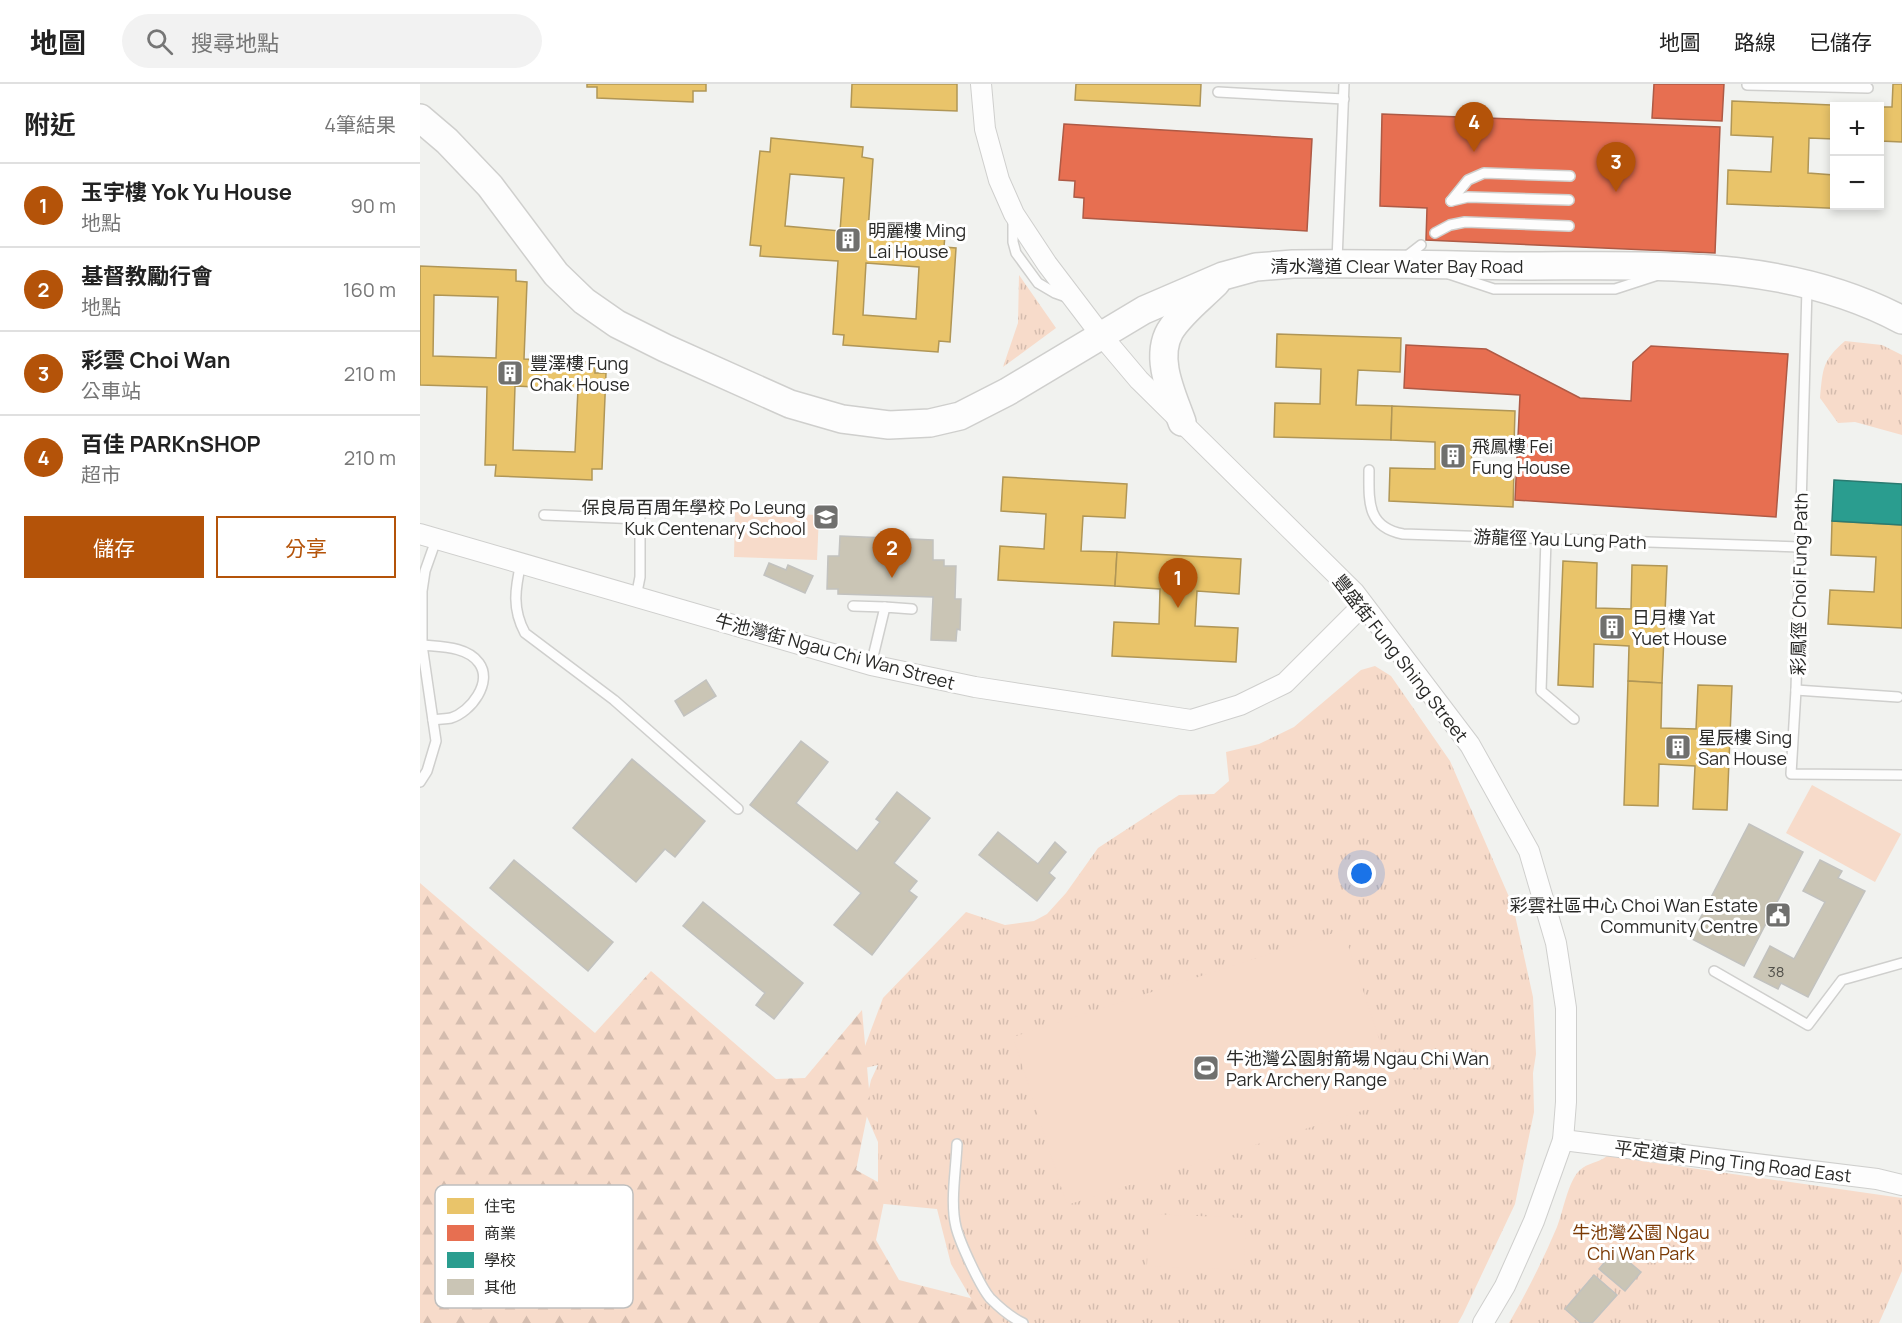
<!DOCTYPE html>
<html lang="zh-TW">
<head>
<meta charset="utf-8">
<style>
  :root { --surface:#fff; --page:#f2f2f2; --text:#222; --muted:#767676; --line:#e0e0e0; --accent:#b45309 }
  body { margin:0; font-family:Manrope,"Noto Sans TC",sans-serif; background:var(--page); color:var(--text) }
  .controls { position:absolute; right:18px; top:18px; display:grid; overflow:hidden; border-radius:0px; box-shadow:0 3px 9px #0003 }
  .controls button { width:54px; height:54px; display:grid; place-items:center; padding:0; border:0; border-bottom:2px solid var(--line); background:var(--surface); color:var(--text); font:30px sans-serif }
  .you { position:absolute; left:942px; top:790px; width:21px; height:21px; margin:-15px; border:4px solid #fff; border-radius:50%; background:#1a73e8; box-shadow:0 0 0 9px #1a73e833 }
  .badge { display:grid; place-items:center; width:39px; height:39px; border-radius:50%; background:var(--accent); color:#fff; font-size:20px; font-weight:700 }
  .pin { position:absolute; translate:-50% -50px; filter:drop-shadow(0 2px 3px #0008) }
  .pin::after { content:''; position:absolute; top:32px; width:21px; height:18px; background:inherit; clip-path:polygon(0 0,100% 0,50% 100%) }
  .list { margin:0; padding:0; list-style:none }
  h2 { display:flex; justify-content:space-between; align-items:center; height:78px; margin:0; padding:0 24px; font-size:26px }
  h2 small { font-size:20px; font-weight:400; color:var(--muted) }
  .list li { display:grid; grid-template-columns:39px 1fr auto; gap:18px; align-items:center; box-sizing:border-box; height:84px; padding:0 24px; border-top:2px solid var(--line) }
  .list b { display:block; font-size:22px; white-space:nowrap }
  .list p { margin:0; font-size:20px; white-space:nowrap; color:var(--muted) }
  .list em { font-size:20px; font-style:normal; color:var(--muted) }
  .actions { display:flex; gap:12px; padding:18px 24px }
  .actions a { flex:1; padding:14px 0; border:2px solid var(--accent); border-radius:0px; text-align:center; font-size:21px; color:var(--accent) }
  .actions .main { background:var(--accent); color:#fff }
  .icon { flex:none; width:33px; height:33px; fill:none; stroke:currentColor; stroke-width:2; stroke-linecap:round; stroke-linejoin:round }
  .map { position:relative; flex:none; width:1482px; height:1239px; overflow:hidden }
  header { display:flex; align-items:center; gap:36px; box-sizing:border-box; height:84px; padding:0 30px; background:var(--surface); border-bottom:2px solid var(--line) }
  header strong { font-size:28px }
  nav { display:flex; gap:33px; margin-inline-start:auto; font-size:21px }
  .search { width:420px; height:54px; background:var(--page); display:flex; align-items:center; gap:15px; box-sizing:border-box; padding:0 21px; border-radius:33px; color:var(--muted); font-size:22px }
  main { display:flex }
  aside { flex:1; background:var(--surface) }
  .map>svg:first-child { display:block }
  .grass { fill:url(#grass-tufts) }
  .forest { fill:url(#forest-firs) }
  .pitch { fill:#f7dbca }
  .homes { fill:#e9c46a; stroke:#b09656; stroke-width:1.5; fill-rule:evenodd }
  .shops { fill:#e76f51; stroke:#ae5a45; stroke-width:1.5 }
  .schools { fill:#2a9d8f; stroke:#2a7a70; stroke-width:1.5 }
  .building { fill:#cac5b5; stroke:#c2c2bf; stroke-width:1.5 }
  .lines { fill:none; stroke-linecap:round; stroke-linejoin:round }
  .lane-casing { stroke:#cfcfcd; stroke-width:12 }
  .street-casing { stroke:#cfcfcd; stroke-width:22 }
  .secondary-casing { stroke:#cfcfcd; stroke-width:30 }
  .lane { stroke:#fdfdfd; stroke-width:9 }
  .street { stroke:#fdfdfd; stroke-width:20 }
  .secondary { stroke:#fdfdfd; stroke-width:27 }
  .labels { text-anchor:middle; dominant-baseline:central; stroke-width:6; stroke-linejoin:round; paint-order:stroke }
  .number-label { font-size:15px; fill:#52514b }
  .poi-label { font-size:18px; fill:#2a2a28; stroke:#fff; text-anchor:start }
  .street-label { font-size:18px; fill:#2a2a28; stroke:#fff }
  .park-label { font-size:18px; fill:#7b3a04; stroke:#fff }
  .key { fill:#fff; stroke:#bfbfbe; stroke-width:1.5 }
  .key-label { font-size:16px; fill:#2a2a28 }
</style>
</head>
<body>
<header>
<strong>地圖</strong>
<div class="search"><svg class="icon" aria-label="search" viewBox="0 0 24 24"><circle cx="10" cy="10" r="6"/><path d="M15 15l6 6"/></svg>搜尋地點</div>
<nav><a>地圖</a><a>路線</a><a>已儲存</a></nav>
</header>
<main>
<aside>
<h2>附近<small>4筆結果</small></h2>
<ul class="list">
<li><span class="badge">1</span><div><b>玉宇樓 Yok Yu House</b><p>地點</p></div><em>90 m</em></li>
<li><span class="badge">2</span><div><b>基督教勵行會</b><p>地點</p></div><em>160 m</em></li>
<li><span class="badge">3</span><div><b>彩雲 Choi Wan</b><p>公車站</p></div><em>210 m</em></li>
<li><span class="badge">4</span><div><b>百佳 PARKnSHOP</b><p>超市</p></div><em>210 m</em></li>
</ul>
<div class="actions"><a class="main">儲存</a><a>分享</a></div>
</aside>
<div class="map">
<svg width="1482" height="1239" viewBox="0 0 1482 1239">
  <defs>
    <pattern id="grass-tufts" width="24" height="20" patternUnits="userSpaceOnUse" patternTransform="scale(1.5)"><rect width="24" height="20" fill="#f7dbca"/><path d="M3 7l-1-3M5 7V3M7 7l1-3M15 17l-1-3M17 17v-4M19 17l1-3" fill="none" stroke="#d4bcae"/></pattern>
    <pattern id="forest-firs" width="22" height="20" patternUnits="userSpaceOnUse" patternTransform="scale(1.5)"><rect width="22" height="20" fill="#f7dbca"/><path d="M5 1l3.5 6h-7zM16 11l3.5 6h-7z" fill="#d4bcae"/></pattern>
  </defs>
  <rect width="100%" height="100%" fill="#f1f2ef"/>
  <!-- grass -->
  <g class="grass">
    <path d="M599,191L636,244L583,283L598,239Z"/>
    <path d="M1425,257L1462,261L1482,271V351L1435,338L1418,339L1400,314C1403,284 1402,277 1425,257Z"/>
    <path d="M955,582L971,592L1030,677L1093,822L1113,913L1116,970L1113,989L1114,1028L1095,1120L1043,1230L1038,1239H577L552,1216L531,1180L517,1125L454,1119L458,1102V1058L444,1026L451,996L458,981L436,986L463,914L546,828L585,841L614,837L627,830L646,809L678,764L759,711L794,710L809,697L806,668L839,660L874,643L941,586Z"/>
    <path d="M1187,1072L1482,1114V1187L1459,1239H1089C1107,1208 1123,1176 1137,1143C1143,1128 1148,1098 1159,1087C1168,1078 1179,1079 1187,1072Z"/>
  </g>
  <!-- forest -->
  <path class="forest" d="M0,799L175,949L231,887L356,995L385,994L442,926L450,1017L436,1086L467,1103L456,1156L479,1196L550,1214L585,1239H0Z"/>
  <!-- pitch -->
  <g class="pitch">
    <path d="M315,428L399,431L397,476L314,473Z"/>
    <path d="M1392,701L1481,750L1455,798L1366,749Z"/>
    <path d="M923,846L979,1015L647,1121L593,953Z"/>
    <path d="M729,1130L826,1134L824,1186L727,1182Z"/>
  </g>
  <!-- homes -->
  <g class="homes">
    <path d="M167,0H286V7H273V18L177,14V3H167Z"/>
    <path d="M432,0H537V27L431,23Z"/>
    <path d="M656,0H781L780,22L655,16Z"/>
    <path d="M1473,0H1482V58L1460,57V23H1472Z"/>
    <path d="M1312,17L1436,22H1414V55L1389,54L1388,89L1414,91V122H1431V125L1307,120L1308,86L1351,88L1353,53L1311,51Z"/>
    <path d="M351,54L443,63L442,73L453,75L448,147L525,151L524,163L536,164L530,258L519,257L518,268L423,261L424,251L413,250L418,177L340,172L341,162L330,161L340,67L350,68ZM370,90L424,94L420,147L365,142ZM446,179L499,183L496,235L443,231Z"/>
    <path d="M0,182L96,186V197L107,198L104,275L175,278V289H186L182,385H172V396L75,392L76,381H65L67,303L0,301ZM14,211L78,213L76,274L13,272ZM95,302L158,305L155,368L93,366Z"/>
    <path d="M857,250L981,254L980,288L938,286L936,321L972,322L971,356L854,353L855,319L900,320L901,285L856,283Z"/>
    <path d="M972,322L1095,327L1094,361L1052,360L1051,386L1094,388L1093,423L969,417L970,384L1015,385V358L971,356Z"/>
    <path d="M583,393L707,400L705,434L663,432L661,467L697,468L695,502L578,496L580,462L624,465L626,430L581,427Z"/>
    <path d="M1412,437L1482,441V544L1408,540L1410,506L1454,508L1456,473L1411,471Z"/>
    <path d="M697,468L821,475L819,510L777,507L775,542L818,544L816,578L692,572L694,538L739,540L740,505L695,502Z"/>
    <path d="M1143,477L1177,479L1176,524L1211,525L1212,481L1247,482L1242,599L1208,597L1209,562L1174,560L1173,603L1138,601Z"/>
    <path d="M1208,597L1242,599L1241,644L1276,645L1278,601L1312,602L1307,726L1273,725L1275,682L1239,680L1238,722L1204,721Z"/>
  </g>
  <!-- shops -->
  <g class="shops">
    <path d="M1234,0H1304L1302,37L1232,34Z"/>
    <path d="M962,30L1300,43L1295,169L1006,156L1007,124L960,122Z"/>
    <path d="M644,40L892,55L887,147L663,134L664,114L654,113L655,97L639,96Z"/>
    <path d="M986,261L1066,265L1160,314L1211,317L1213,278L1231,262L1368,270L1356,433L1095,416L1100,311L984,304Z"/>
  </g>
  <!-- schools -->
  <path class="schools" d="M1414,396L1482,400V441L1412,437Z"/>
  <!-- building -->
  <g class="building">
    <path d="M420,452L513,456V476H524V482H536L535,515H541L540,546L537,545L536,557L511,556L513,513L418,510V505H407L408,472H419Z"/>
    <path d="M349,479L366,486L368,481L393,492L385,509L344,491Z"/>
    <path d="M286,596L296,612L264,632L255,617Z"/>
    <path d="M381,657L408,678L376,719L437,767L460,738L456,735L477,708L510,734L474,779L497,797L489,807L497,813L452,871L414,841L441,809L330,721Z"/>
    <path d="M212,675L285,737L255,773L245,765L216,798L153,744Z"/>
    <path d="M1329,740L1383,768L1324,882L1270,854Z"/>
    <path d="M578,748L618,780L635,758L646,768L629,789L635,794L617,817L559,771Z"/>
    <path d="M94,776L193,858L168,887L70,804Z"/>
    <path d="M1400,776L1422,787L1418,794L1445,807L1388,913L1361,899L1358,905L1334,893L1350,862L1374,875L1405,818L1383,807Z"/>
    <path d="M283,818L383,899L354,935L336,921L345,909L263,842Z"/>
    <path d="M1195,1166L1221,1188L1205,1207L1179,1185Z"/>
    <path d="M1174,1191L1197,1211L1172,1239H1161L1145,1225Z"/>
  </g>
  <g class="lines">
    <defs>
      <g id="lane">
        <path d="M1327,1L1448,4"/>
        <path d="M798,8L924,15"/>
        <path d="M1031,117L1048,96L1064,89L1150,92"/>
        <path d="M1031,117L1048,113L1149,116"/>
        <path d="M593,135V158L596,169L618,199L635,209L649,214"/>
        <path d="M1015,149L1030,141L1045,138L1149,142"/>
        <path d="M983,175L1001,161"/>
        <path d="M917,177L924,0"/>
        <path d="M1029,190L1074,205H1195L1235,192"/>
        <path d="M1387,204L1376,606L1371,690L1482,691"/>
        <path d="M949,386C949,416 946,443 983,450L1380,463"/>
        <path d="M124,431L220,435V493L216,513"/>
        <path d="M1126,455L1121,607L1154,635"/>
        <path d="M101,479C95,505 92,525 105,549L194,616L318,725"/>
        <path d="M433,522L465,523"/>
        <path d="M2,561C20,563 47,562 59,579C73,598 51,628 31,634C26,635 19,635 13,636"/>
        <path d="M451,581L465,523L492,525"/>
        <path d="M1376,606L1478,613"/>
        <path d="M0,698L7,687L16,657L2,561V507L5,487L16,456"/>
        <path d="M1294,887L1388,941L1422,896L1482,879"/>
        <path d="M537,1060C536,1087 530,1118 536,1143C540,1159 560,1202 570,1214C579,1223 592,1234 603,1239"/>
      </g>
      <g id="street">
        <path d="M561,0L565,45L579,96L594,130L627,180L681,251L719,296L934,508L1050,661L1109,767L1136,859L1146,924V1018L1143,1056L1114,1137L1085,1202L1063,1239"/>
        <path d="M0,450L451,581L555,603L771,636L820,621L865,599L943,521"/>
        <path d="M1143,1056L1457,1095L1482,1101"/>
      </g>
      <g id="secondary">
        <path d="M0,34L27,57L70,102L136,190L164,217L197,240L245,264L370,320L422,335L469,341L510,339L540,332L587,308L724,226L803,192L836,183L873,180C950,179 1027,181 1104,182C1232,182 1366,174 1482,236"/>
        <path d="M762,338C753,312 734,275 750,247C761,229 781,214 796,199"/>
      </g>
    </defs>
    <!-- lane casing -->
    <use href="#lane" class="lane-casing"/>
    <!-- street casing -->
    <use href="#street" class="street-casing"/>
    <!-- secondary casing -->
    <use href="#secondary" class="secondary-casing"/>
    <!-- lane -->
    <use href="#lane" class="lane"/>
    <!-- street -->
    <use href="#street" class="street"/>
    <!-- secondary -->
    <use href="#secondary" class="secondary"/>
  </g>
  <!-- icons -->
  <defs>
    <symbol id="building-square" viewBox="-11 -11 22 22"><rect x="-9" y="-9" width="18" height="18" rx="4" fill="#70706e" stroke="#fff"/><path d="M-4-6H4V6H1V3H-1V6H-4ZM-2.5-4.3h1.7v1.8h-1.7ZM.8-4.3h1.7v1.8H.8ZM-2.5-1h1.7V.8h-1.7ZM.8-1h1.7V.8H.8Z" fill="#fff"/></symbol>
    <symbol id="school-square" viewBox="-11 -11 22 22"><rect x="-9" y="-9" width="18" height="18" rx="4" fill="#70706e" stroke="#fff"/><path d="M0-5L7-2L0 1L-7-2ZM-4 1L0 2.5L4 1V4Q0 6-4 4Z" fill="#fff"/></symbol>
    <symbol id="civic-square" viewBox="-11 -11 22 22"><rect x="-9" y="-9" width="18" height="18" rx="4" fill="#70706e" stroke="#fff"/><path d="M-.6-6.5H3V-4.5H.6V-3L4-1V1h2V6H-6V1h2V-1L-.6-3ZM-1.2 2.5V6h2.4V2.5Z" fill="#fff"/></symbol>
    <symbol id="stadium-square" viewBox="-11 -11 22 22"><rect x="-9" y="-9" width="18" height="18" rx="4" fill="#70706e" stroke="#fff"/><path d="M0-5a6.5 5 0 1 0 0 10a6.5 5 0 1 0 0-10ZM-3.5-1.8h7v3.6h-7Z" fill="#fff"/></symbol>
  </defs>
  <g fill-rule="evenodd">
    <use href="#building-square" x="413" y="141" width="30" height="30"/>
    <use href="#building-square" x="75" y="274" width="30" height="30"/>
    <use href="#building-square" x="1018" y="357" width="30" height="30"/>
    <use href="#school-square" x="391" y="418" width="30" height="30"/>
    <use href="#building-square" x="1177" y="528" width="30" height="30"/>
    <use href="#building-square" x="1243" y="648" width="30" height="30"/>
    <use href="#civic-square" x="1343" y="816" width="30" height="30"/>
    <use href="#stadium-square" x="771" y="969" width="30" height="30"/>
  </g>
  <g class="labels">
    <!-- number labels -->
    <g class="number-label">
      <text x="1356" y="887">38</text>
    </g>
    <!-- poi labels -->
    <g class="poi-label">
      <text x="448" y="146">明麗樓 Ming<tspan x="448" dy="21">Lai House</tspan></text>
      <text x="110" y="279">豐澤樓 Fung<tspan x="110" dy="21">Chak House</tspan></text>
      <text x="1052" y="362">飛鳳樓 Fei<tspan x="1052" dy="21">Fung House</tspan></text>
      <text x="386" y="423" text-anchor="end">保良局百周年學校 Po Leung<tspan x="386" dy="21">Kuk Centenary School</tspan></text>
      <text x="1212" y="533">日月樓 Yat<tspan x="1212" dy="21">Yuet House</tspan></text>
      <text x="1278" y="653">星辰樓 Sing<tspan x="1278" dy="21">San House</tspan></text>
      <text x="1338" y="821" text-anchor="end">彩雲社區中心 Choi Wan Estate<tspan x="1338" dy="21">Community Centre</tspan></text>
      <text x="806" y="974">牛池灣公園射箭場 Ngau Chi Wan<tspan x="806" dy="21">Park Archery Range</tspan></text>
    </g>
    <!-- street labels -->
    <g class="street-label">
      <text x="977" y="182">清水灣道 Clear Water Bay Road</text>
      <text transform="translate(1140 455) rotate(2)">游龍徑 Yau Lung Path</text>
      <text transform="translate(1379 500) rotate(-89)">彩鳳徑 Choi Fung Path</text>
      <text transform="translate(415 567) rotate(15)">牛池灣街 Ngau Chi Wan Street</text>
      <text transform="translate(981 574) rotate(52)">豐盛街 Fung Shing Street</text>
      <text transform="translate(1313 1077) rotate(7)">平定道東 Ping Ting Road East</text>
    </g>
    <!-- park labels -->
    <g class="park-label">
      <text x="1221" y="1148">牛池灣公園 Ngau<tspan x="1221" dy="21">Chi Wan Park</tspan></text>
    </g>
  </g>
  <!-- legend -->
  <rect x="15" y="1101" width="198" height="123" rx="9" class="key"/>
  <rect x="27" y="1114" width="27" height="16" fill="#e9c46a"/>
  <rect x="27" y="1141" width="27" height="16" fill="#e76f51"/>
  <rect x="27" y="1168" width="27" height="16" fill="#2a9d8f"/>
  <rect x="27" y="1195" width="27" height="16" fill="#cac5b5"/>
  <g class="key-label">
    <text x="64" y="1128">住宅</text>
    <text x="64" y="1155">商業</text>
    <text x="64" y="1182">學校</text>
    <text x="64" y="1209">其他</text>
  </g>
</svg>
<div class="controls">
<button>+</button>
<button>−</button>
</div>
<div class="you"></div>
<div class="pin badge" style="left:758px;top:524px">1</div>
<div class="pin badge" style="left:472px;top:494px">2</div>
<div class="pin badge" style="left:1196px;top:108px">3</div>
<div class="pin badge" style="left:1054px;top:68px">4</div>
</div>
</main>
</body>
</html>
